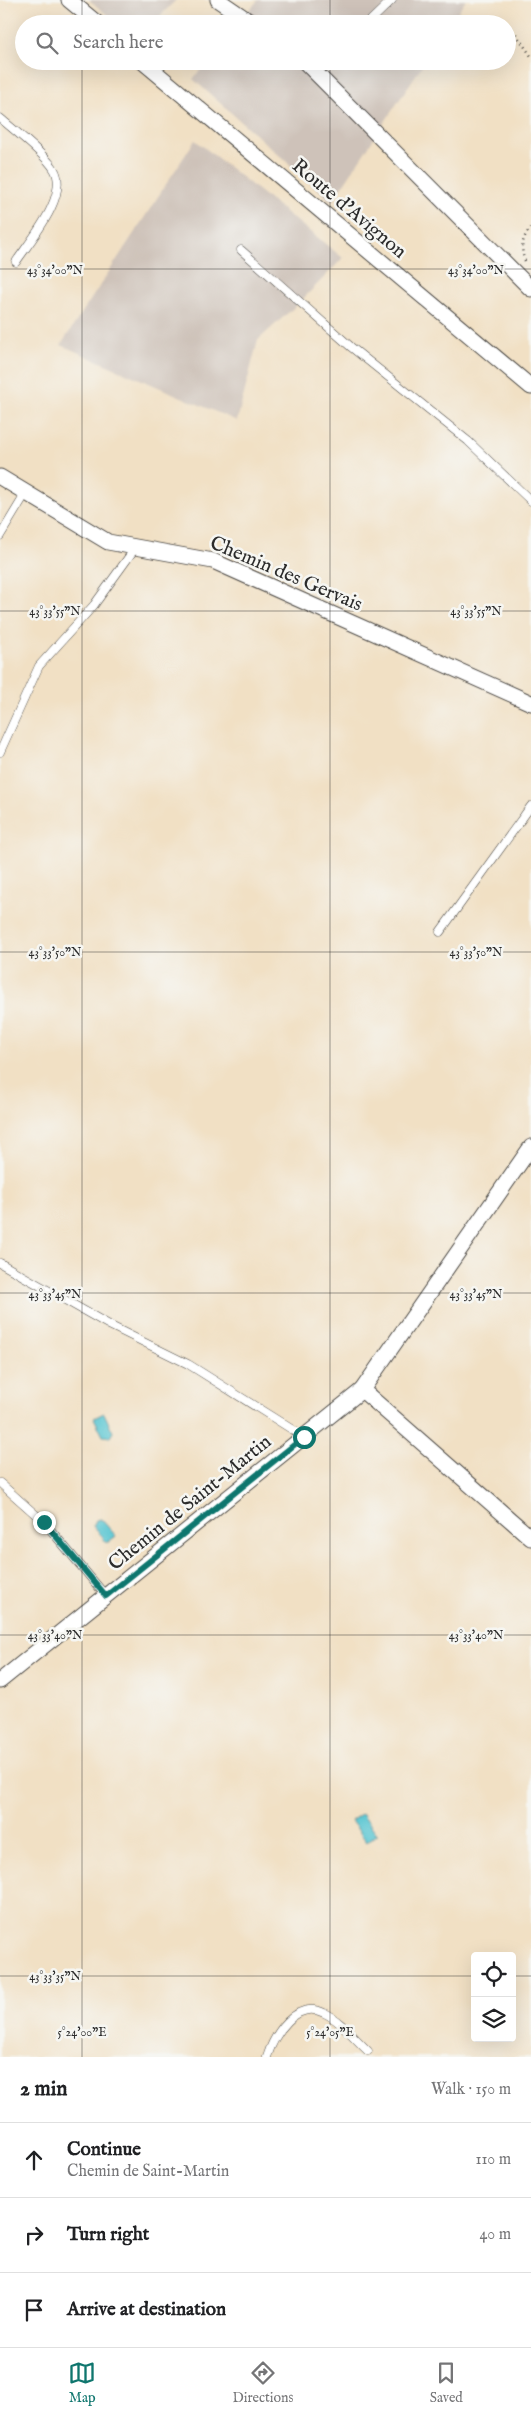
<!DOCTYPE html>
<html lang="en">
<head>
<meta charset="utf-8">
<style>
  :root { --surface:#fff; --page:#f6f6f6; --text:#202124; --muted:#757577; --line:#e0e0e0; --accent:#0f766e }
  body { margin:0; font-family:"IM FELL English",serif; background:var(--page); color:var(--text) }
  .controls { position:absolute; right:15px; bottom:15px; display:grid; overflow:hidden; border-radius:5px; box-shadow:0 5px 20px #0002 }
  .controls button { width:45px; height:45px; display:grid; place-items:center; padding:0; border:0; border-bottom:1px solid var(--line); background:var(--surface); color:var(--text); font:25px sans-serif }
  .stop { position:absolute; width:15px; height:15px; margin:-11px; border:4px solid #0f766e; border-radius:50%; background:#fff }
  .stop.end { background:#0f766e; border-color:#fff; box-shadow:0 1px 5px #0008 }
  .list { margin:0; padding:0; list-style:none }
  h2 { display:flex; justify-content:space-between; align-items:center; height:65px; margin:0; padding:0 20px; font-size:21px }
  h2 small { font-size:16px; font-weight:400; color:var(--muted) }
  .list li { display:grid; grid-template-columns:32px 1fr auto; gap:15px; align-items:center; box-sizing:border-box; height:75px; padding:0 20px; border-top:1px solid var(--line) }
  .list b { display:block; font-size:19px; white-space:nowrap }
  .list p { margin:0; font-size:16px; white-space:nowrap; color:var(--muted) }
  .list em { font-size:16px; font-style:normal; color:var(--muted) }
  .icon { flex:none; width:28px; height:28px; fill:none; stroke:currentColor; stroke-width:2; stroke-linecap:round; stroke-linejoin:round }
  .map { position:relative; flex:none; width:531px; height:2057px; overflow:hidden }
  .search { position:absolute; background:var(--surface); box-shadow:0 5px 20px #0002; left:15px; right:15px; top:15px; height:55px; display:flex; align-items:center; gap:12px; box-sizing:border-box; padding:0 18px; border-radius:28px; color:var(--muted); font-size:19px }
  .sheet { height:290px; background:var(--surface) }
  nav { display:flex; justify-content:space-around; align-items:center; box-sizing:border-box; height:70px; border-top:1px solid var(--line); background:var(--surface); font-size:14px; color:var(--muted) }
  nav a { display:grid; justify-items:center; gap:2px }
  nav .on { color:var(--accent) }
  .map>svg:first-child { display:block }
  .industrial { fill:#cec2b9 }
  .water { fill:#5ac6d2; stroke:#42787e }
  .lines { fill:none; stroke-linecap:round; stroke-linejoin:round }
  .lane-casing { stroke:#494642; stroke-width:9 }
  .street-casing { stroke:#494642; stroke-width:17 }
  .path { stroke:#494642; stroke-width:2.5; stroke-dasharray:1 4; stroke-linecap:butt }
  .lane { stroke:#fff; stroke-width:8 }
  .street { stroke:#fff; stroke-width:15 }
  .route { stroke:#0f766e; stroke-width:6 }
  .ticks { fill:none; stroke:#2b2b2b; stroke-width:1; stroke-opacity:0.45 }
  .labels { text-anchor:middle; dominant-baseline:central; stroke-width:5; stroke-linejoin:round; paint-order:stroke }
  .street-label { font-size:20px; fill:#2b2b2b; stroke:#f6f6f2 }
  .ticks-label { font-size:12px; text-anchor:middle; fill:#2b2b2b; stroke:#f6f6f2; stroke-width:5; stroke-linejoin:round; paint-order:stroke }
</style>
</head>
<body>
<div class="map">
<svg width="531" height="2057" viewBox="0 0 531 2057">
  <rect width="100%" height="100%" fill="#f6f6f2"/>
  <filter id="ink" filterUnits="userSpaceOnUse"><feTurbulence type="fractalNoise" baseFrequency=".02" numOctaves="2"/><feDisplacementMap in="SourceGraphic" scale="10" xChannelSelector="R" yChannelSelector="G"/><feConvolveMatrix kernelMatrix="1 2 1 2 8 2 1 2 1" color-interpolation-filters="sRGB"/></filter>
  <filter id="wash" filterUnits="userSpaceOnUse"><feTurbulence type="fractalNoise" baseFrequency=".0096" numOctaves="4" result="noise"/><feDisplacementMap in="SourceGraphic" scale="20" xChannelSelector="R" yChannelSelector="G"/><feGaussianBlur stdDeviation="1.12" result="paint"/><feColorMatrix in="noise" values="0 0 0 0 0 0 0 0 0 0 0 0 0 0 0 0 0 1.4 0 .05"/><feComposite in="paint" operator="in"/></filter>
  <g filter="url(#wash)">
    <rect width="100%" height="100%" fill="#f1e0c4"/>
    <!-- industrial -->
    <g class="industrial">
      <path d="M89,0H176L152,24H119Z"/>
      <path d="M258,0H466L450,24H238Z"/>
      <path d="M208,61H425L332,202L193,79Z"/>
      <path d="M195,140L343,258L300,302L258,340L237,421L61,345Z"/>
    </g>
    <!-- water -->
    <g class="water">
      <path d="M104,1413L113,1432L110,1437L103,1436L94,1418Z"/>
      <path d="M101,1519L116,1536L107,1543L93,1526L96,1520Z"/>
      <path d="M362,1813L377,1834L367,1842L351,1821Z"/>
    </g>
  </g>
  <g filter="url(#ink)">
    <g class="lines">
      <defs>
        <g id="lane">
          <path d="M367,24L392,0"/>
          <path d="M316,73L328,61"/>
          <path d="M0,118C13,129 46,155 54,169C70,195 30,241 16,262"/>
          <path d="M241,250L351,347L468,441L531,501"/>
          <path d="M0,536L26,493"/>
          <path d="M0,752L39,666L94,605L136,547"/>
          <path d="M440,932L531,806"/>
          <path d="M0,1263L111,1326L188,1364L304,1437"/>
          <path d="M0,1483L44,1522L106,1596"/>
          <path d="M267,2057C274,2035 296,1999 324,2013C340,2020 355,2039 368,2051"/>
        </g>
        <g id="street">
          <path d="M69,0L98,24"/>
          <path d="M218,0L253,24"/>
          <path d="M142,61L531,387"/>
          <path d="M304,61L531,289"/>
          <path d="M0,477L108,542L213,561L531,703"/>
          <path d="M362,1390L531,1538"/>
          <path d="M0,1681L362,1390L531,1147"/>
        </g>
      </defs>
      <!-- lane casing -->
      <use href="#lane" class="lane-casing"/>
      <!-- street casing -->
      <use href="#street" class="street-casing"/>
      <!-- path -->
      <g class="path">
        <path d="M516,34L531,56"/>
        <path d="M525,261C520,249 522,237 531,228"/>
      </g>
      <!-- lane -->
      <use href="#lane" class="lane"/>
      <!-- street -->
      <use href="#street" class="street"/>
    </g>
  </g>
  <g class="lines" filter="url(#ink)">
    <!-- route -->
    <path class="route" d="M44,1522L106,1596L304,1437"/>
  </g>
  <!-- ticks -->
  <path class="ticks" d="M82,0V24M330,0V24M82,61V2057M330,61V2057M0,269H531M0,611H531M0,952H531M0,1293H531M0,1635H531M0,1976H475M512,1976H531"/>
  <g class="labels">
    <!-- street labels -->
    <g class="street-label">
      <text transform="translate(349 209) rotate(40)">Route d'Avignon</text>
      <text transform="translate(286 574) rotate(23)">Chemin des Gervais</text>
      <text transform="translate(190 1503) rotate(-39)">Chemin de Saint-Martin</text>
    </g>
  </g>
  <g class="ticks-label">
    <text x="55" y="274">43°34'00"N</text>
    <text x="476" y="274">43°34'00"N</text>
    <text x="55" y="615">43°33'55"N</text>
    <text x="476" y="615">43°33'55"N</text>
    <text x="55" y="956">43°33'50"N</text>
    <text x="476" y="956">43°33'50"N</text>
    <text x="55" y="1298">43°33'45"N</text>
    <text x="476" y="1298">43°33'45"N</text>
    <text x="55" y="1639">43°33'40"N</text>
    <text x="476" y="1639">43°33'40"N</text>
    <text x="55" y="1980">43°33'35"N</text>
    <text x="82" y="2036">5°24'00"E</text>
    <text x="330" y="2036">5°24'05"E</text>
  </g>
</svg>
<div class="controls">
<button><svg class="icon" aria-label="locate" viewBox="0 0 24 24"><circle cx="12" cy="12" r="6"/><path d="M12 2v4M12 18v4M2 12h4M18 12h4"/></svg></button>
<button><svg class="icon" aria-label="layers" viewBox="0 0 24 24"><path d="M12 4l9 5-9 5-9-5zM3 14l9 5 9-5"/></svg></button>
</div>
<div class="stop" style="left:304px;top:1437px"></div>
<div class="stop end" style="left:44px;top:1522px"></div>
<div class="search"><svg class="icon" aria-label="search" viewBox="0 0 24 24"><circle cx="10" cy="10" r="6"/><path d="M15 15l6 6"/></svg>Search here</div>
</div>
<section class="sheet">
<h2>2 min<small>Walk · 150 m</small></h2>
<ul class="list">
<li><svg class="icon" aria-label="ahead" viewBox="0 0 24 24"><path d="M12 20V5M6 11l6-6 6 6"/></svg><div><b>Continue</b><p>Chemin de Saint-Martin</p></div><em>110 m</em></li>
<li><svg class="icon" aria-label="right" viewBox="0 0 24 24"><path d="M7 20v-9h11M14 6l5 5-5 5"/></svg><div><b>Turn right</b></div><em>40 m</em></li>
<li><svg class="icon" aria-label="arrive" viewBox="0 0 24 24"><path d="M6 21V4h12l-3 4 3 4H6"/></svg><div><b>Arrive at destination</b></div></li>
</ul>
</section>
<nav>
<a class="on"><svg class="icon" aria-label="map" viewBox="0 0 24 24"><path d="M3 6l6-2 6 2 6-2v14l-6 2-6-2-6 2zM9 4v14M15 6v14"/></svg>Map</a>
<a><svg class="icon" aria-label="directions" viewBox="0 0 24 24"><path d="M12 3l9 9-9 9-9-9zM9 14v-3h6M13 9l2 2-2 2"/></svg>Directions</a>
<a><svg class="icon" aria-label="saved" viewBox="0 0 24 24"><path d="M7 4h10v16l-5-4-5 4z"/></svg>Saved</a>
</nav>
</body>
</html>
